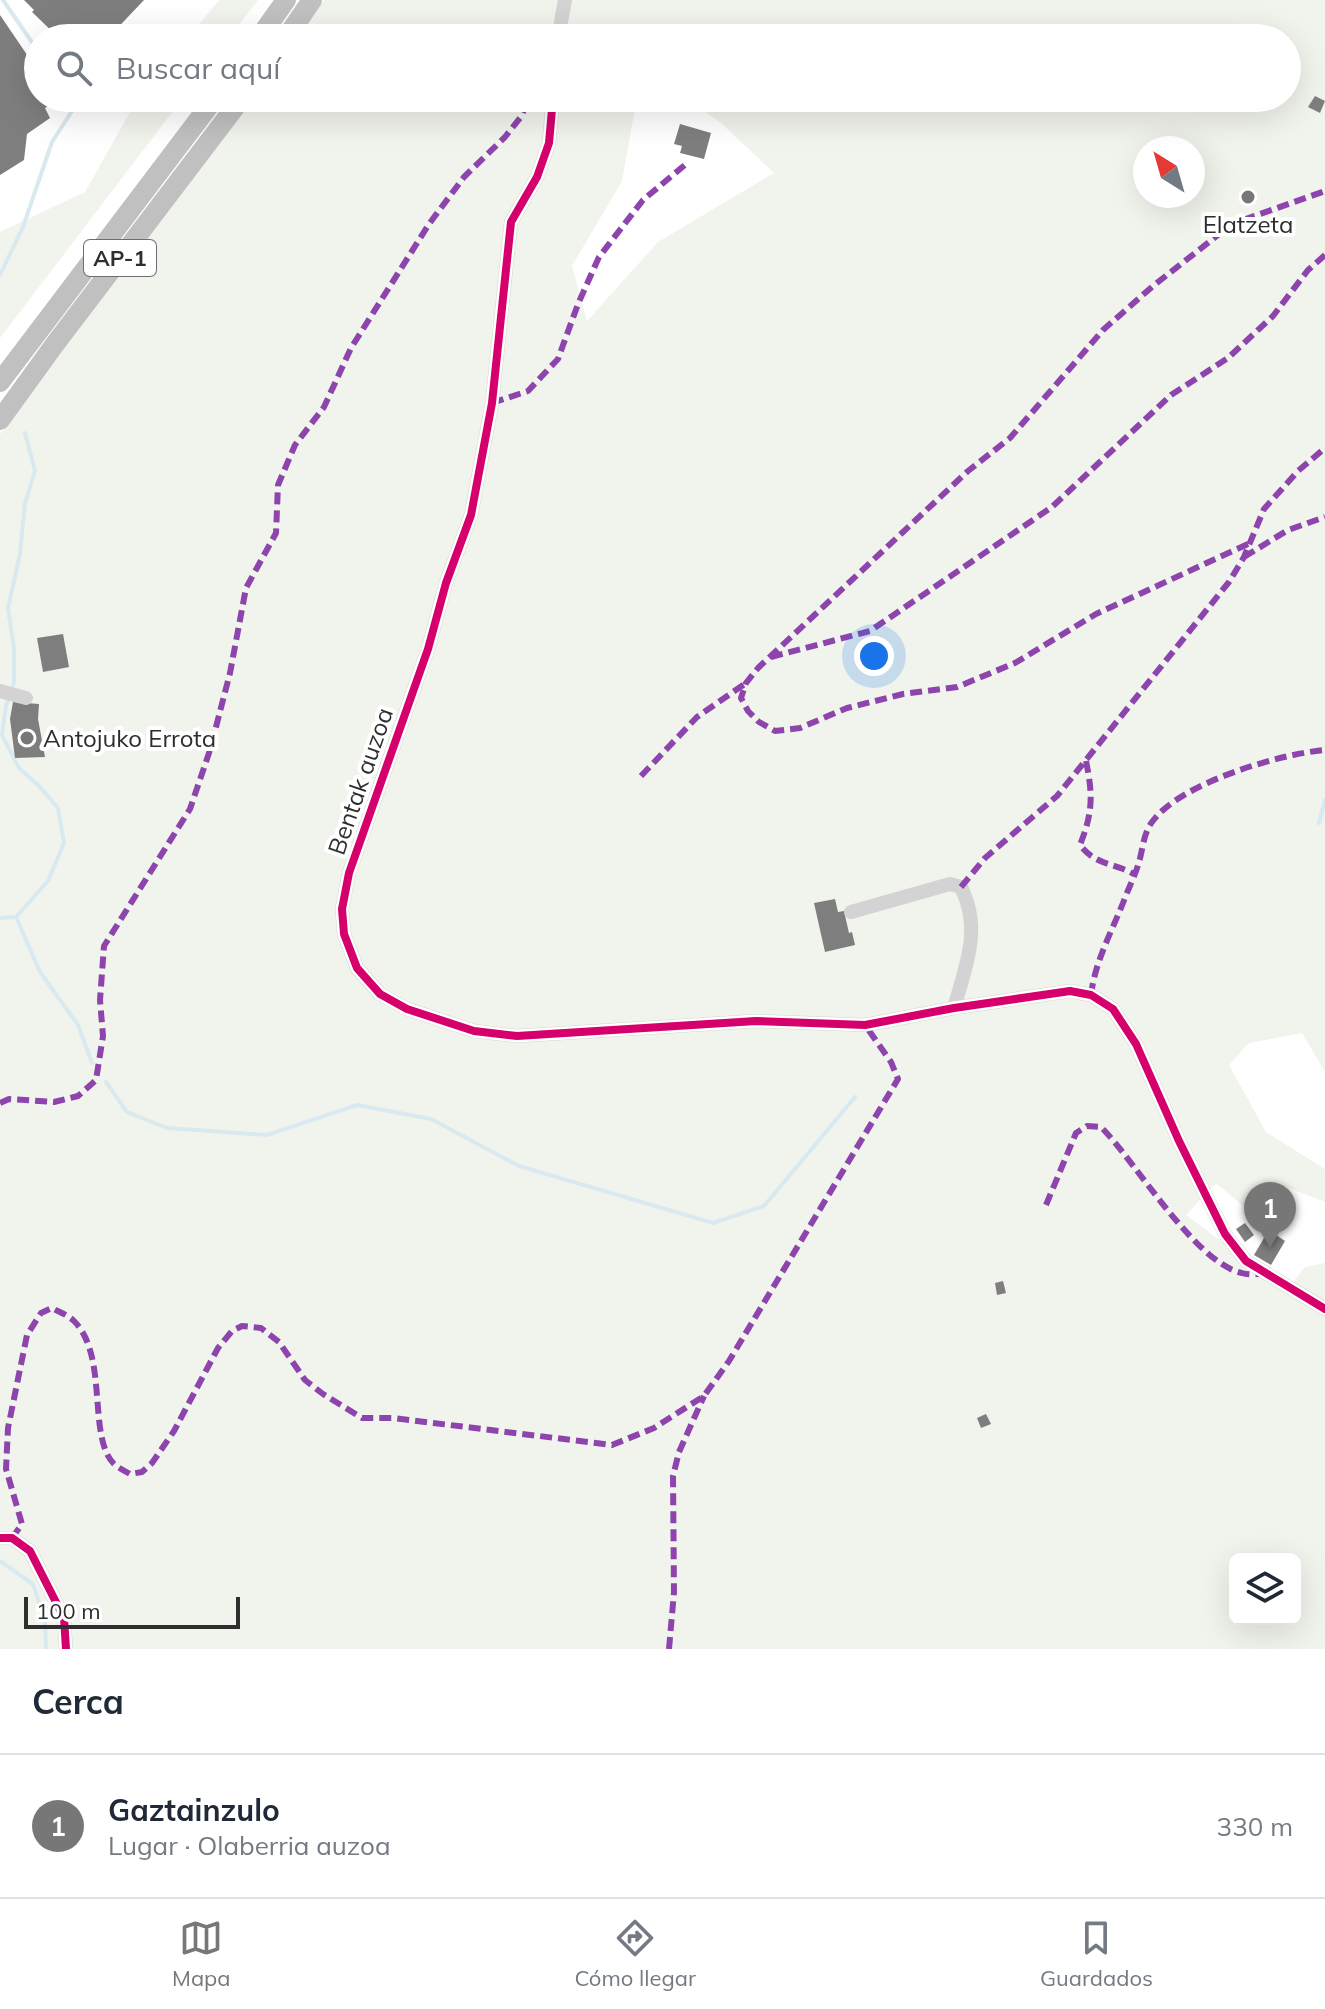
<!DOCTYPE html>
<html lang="es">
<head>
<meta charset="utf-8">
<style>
  :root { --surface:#fff; --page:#f6f6f7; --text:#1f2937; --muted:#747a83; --line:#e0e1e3; --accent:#777 }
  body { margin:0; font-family:Mulish,sans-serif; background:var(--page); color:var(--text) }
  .controls { position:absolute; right:24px; bottom:24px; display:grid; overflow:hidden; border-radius:12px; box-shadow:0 8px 32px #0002 }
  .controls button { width:72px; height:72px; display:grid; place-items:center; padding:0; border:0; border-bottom:2px solid var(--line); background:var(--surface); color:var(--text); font:40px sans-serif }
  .compass { position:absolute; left:1133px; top:136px; width:72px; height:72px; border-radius:50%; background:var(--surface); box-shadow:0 8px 32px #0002; rotate:323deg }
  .scale { position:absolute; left:24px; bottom:20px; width:216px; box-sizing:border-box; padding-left:8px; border:4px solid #2e2e2e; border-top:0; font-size:22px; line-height:28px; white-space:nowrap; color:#2e2e2e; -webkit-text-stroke:6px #fff; paint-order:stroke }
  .you { position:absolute; left:874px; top:656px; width:28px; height:28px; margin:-20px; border:6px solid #fff; border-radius:50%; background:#1a73e8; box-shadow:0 0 0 12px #1a73e833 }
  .badge { display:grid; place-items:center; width:52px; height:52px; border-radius:50%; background:var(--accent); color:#fff; font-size:26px; font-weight:700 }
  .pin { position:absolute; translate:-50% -66px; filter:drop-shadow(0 2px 4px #0008) }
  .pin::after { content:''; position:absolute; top:42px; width:28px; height:24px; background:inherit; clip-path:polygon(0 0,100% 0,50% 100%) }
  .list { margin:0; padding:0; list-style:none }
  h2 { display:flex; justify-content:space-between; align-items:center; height:104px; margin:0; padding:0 32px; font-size:34px }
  h2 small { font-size:26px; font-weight:400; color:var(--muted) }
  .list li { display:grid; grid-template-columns:52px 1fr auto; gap:24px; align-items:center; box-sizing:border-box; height:144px; padding:0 32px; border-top:2px solid var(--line) }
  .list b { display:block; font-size:30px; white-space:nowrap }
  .list p { margin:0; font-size:26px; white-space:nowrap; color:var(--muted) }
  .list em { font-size:26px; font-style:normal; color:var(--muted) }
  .icon { flex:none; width:44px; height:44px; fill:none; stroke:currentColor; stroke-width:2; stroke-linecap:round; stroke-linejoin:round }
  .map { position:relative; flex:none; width:1325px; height:1649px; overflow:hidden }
  .search { position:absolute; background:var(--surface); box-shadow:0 8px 32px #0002; left:24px; right:24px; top:24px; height:88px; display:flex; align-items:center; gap:20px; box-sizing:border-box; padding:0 28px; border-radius:44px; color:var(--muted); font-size:30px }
  .sheet { height:248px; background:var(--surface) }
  nav { display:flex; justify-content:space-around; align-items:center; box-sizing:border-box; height:112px; border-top:2px solid var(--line); background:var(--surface); font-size:22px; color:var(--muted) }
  nav a { display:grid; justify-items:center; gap:4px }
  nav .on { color:var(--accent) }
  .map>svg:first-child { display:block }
  .green { fill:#f1f4ec; fill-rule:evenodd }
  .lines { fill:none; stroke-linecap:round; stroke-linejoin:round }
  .stream { stroke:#d9e9f0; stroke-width:4 }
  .building { fill:#7e7e7e }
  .minor { stroke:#d3d3d3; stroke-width:14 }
  .highway { stroke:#c0c0c0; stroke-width:20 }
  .quiet { stroke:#8e44ad; stroke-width:6; stroke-dasharray:12 6; stroke-linecap:butt }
  .cycleway-casing { stroke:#fff; stroke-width:13 }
  .cycleway { stroke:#d6006c; stroke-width:8 }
  .poi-dot { fill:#777; stroke:#fff; stroke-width:3 }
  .labels { text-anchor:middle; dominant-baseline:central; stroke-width:8; stroke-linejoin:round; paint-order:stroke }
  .shield { fill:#fff; stroke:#6d6d6d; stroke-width:2 }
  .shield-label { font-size:22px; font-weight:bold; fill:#2e2e2e }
  .poi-label { font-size:24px; fill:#2e2e2e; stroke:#fff }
  .street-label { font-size:24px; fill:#2e2e2e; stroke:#fff }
</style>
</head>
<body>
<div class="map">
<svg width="1325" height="1649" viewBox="0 0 1325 1649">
  <rect width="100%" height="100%" fill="#fff"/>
  <!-- green -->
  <g class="green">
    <path d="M219,0H258L229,38H188Z"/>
    <path d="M324,0H1325V1072L1302,1033L1249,1043L1229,1065L1266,1132L1325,1169V1202L1284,1186L1248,1210L1216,1183L1186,1215L1287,1290L1305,1267L1325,1263V1649H0V434L61,349L252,98H642L636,103L622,181L572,266L587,321L658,242L774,173L721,123L685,98H1287V38H296ZM1145,148H1193V196H1145ZM1235,1559H1295V1619H1235Z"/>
    <path d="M138,98H183L0,338V232L85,192Z"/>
  </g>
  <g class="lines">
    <!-- stream -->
    <g class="stream">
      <path d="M3,0L38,51"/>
      <path d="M0,275L23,227L52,142L72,111L68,98"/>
      <path d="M1319,823L1325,800"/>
      <path d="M16,917L40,972L78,1025L92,1063"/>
      <path d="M0,918L16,917L48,881L64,843L58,808L39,786L19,768L2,735L6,706L14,682V648L8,608L20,554L25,503L35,471L25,433"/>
      <path d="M106,1082L127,1112L167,1128L267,1135L357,1105L431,1119L519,1166L713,1223L764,1206L855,1097"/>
      <path d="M0,1561L33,1584L45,1621L46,1649"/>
    </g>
  </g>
  <!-- building -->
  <g class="building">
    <path d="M24,0H144L108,38H59L32,12L34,10Z"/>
    <path d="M0,15L38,71V98H60L45,108L50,118L27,134L24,160L0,175Z"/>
    <path d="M1315,96L1325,101L1320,113L1308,107Z"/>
    <path d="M680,124L711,133L704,159L680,153L682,146L674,144Z"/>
    <path d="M63,634L69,667L43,672L37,638Z"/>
    <path d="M13,702L39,704L38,719L45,757L15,758L10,719Z"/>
    <path d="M835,899L838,912L844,911L849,933L852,932L855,945L825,952L814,903Z"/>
    <path d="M1245,1223L1254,1235L1245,1242L1236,1229Z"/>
    <path d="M1273,1233L1285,1241L1271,1265L1254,1255L1264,1238L1268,1240Z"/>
    <path d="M1003,1281L1006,1293L997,1295L995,1283Z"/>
    <path d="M986,1414L991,1424L981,1428L977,1418Z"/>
  </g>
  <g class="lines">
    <!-- minor -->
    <g class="minor">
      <path d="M558,38L565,0"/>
      <path d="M553,98L549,143L537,177L511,222L492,403L471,515L446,583L428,649L349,873L342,909L344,934L357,968L380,994L407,1009L474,1031L517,1036L756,1021L865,1025L954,1008L1070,991L1091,995L1113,1009L1136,1044L1179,1141L1225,1234L1246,1261L1325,1309"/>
      <path d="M0,691L26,698"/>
      <path d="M851,912L950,884L961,887C982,929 966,965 954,1008"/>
      <path d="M0,1538H12L30,1551L64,1618L66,1649"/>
    </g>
    <!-- highway -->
    <g class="highway">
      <path d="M259,38L286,0"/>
      <path d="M286,38L312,0"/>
      <path d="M0,382L215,98"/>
      <path d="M0,420L55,344L242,98"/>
    </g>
    <!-- quiet -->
    <g class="quiet">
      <path d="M492,403L528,391L558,359L578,304L599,257L643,200L686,164"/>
      <path d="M1248,544L1096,614L1015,663L957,687L903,694L847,708L800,728L775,731L759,722L748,711L741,698L746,683L758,668L968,471L1010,438L1103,330L1153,286L1232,224L1325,191"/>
      <path d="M1244,557L1288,530L1325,517"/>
      <path d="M771,657L870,631L1052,507L1171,395L1228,358L1273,316L1308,270L1325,255"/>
      <path d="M1086,761C1093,795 1093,812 1080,845C1095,865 1114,863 1134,874"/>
      <path d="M641,776L697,717L746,683"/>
      <path d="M961,887L985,858L1057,796L1229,582L1244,557L1264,509L1298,471L1325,448"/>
      <path d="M1091,995C1095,962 1111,933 1123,903C1128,889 1135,876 1139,862C1143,849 1143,834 1152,822C1180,783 1279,754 1325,750"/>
      <path d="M0,1103L9,1099L54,1102L78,1096L96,1080L103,1036L100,1000L104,946L190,809L210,750L230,673L246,588L276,533L278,485L295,445L324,407L351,348L429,224L464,177L505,137L520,118L530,98"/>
      <path d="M1046,1205L1076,1133L1087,1126L1101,1127C1136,1162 1195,1263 1242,1273C1248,1275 1255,1274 1261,1274"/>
      <path d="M12,1538L22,1524L6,1469L8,1428L27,1335L41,1313L52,1308C59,1312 68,1315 74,1321C109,1356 87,1437 114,1464C118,1468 125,1471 130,1474L142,1472L152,1463L174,1431L218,1348L232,1331L242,1326L261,1328L279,1342L305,1380L323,1394L362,1418H393L612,1445L654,1428L704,1396L729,1361L898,1079L891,1062L865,1025"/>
      <path d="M669,1649L674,1592L673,1476L679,1452L704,1396"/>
    </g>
    <defs>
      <g id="cycleway">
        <path d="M553,98L549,143L537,177L511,222L492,403L471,515L446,583L428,649L349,873L342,909L344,934L357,968L380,994L407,1009L474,1031L517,1036L756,1021L865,1025L954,1008L1070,991L1091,995L1113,1009L1136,1044L1179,1141L1225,1234L1246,1261L1325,1309"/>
        <path d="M0,1538H12L30,1551L64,1618L66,1649"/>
      </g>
    </defs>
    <!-- cycleway casing -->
    <use href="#cycleway" class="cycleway-casing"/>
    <!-- cycleway -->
    <use href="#cycleway" class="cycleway"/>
  </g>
  <!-- markers -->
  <g class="poi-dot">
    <circle cx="1248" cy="197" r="8"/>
    <circle cx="27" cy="738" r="8"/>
  </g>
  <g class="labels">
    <!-- shield labels -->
    <rect class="shield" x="84" y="240" width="72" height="36" rx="6"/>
    <g class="shield-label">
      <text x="120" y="258">AP-1</text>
    </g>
    <!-- poi labels -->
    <g class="poi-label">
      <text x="1248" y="224">Elatzeta</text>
      <text x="43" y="738" text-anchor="start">Antojuko Errota</text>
    </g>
    <!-- street labels -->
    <g class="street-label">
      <text transform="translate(360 781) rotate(-71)">Bentak auzoa</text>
    </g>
  </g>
</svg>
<div class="controls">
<button><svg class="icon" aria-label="layers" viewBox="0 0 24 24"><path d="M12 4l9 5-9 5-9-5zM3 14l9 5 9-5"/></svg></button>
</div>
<svg class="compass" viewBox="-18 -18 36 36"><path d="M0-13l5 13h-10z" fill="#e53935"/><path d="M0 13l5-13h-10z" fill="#747a83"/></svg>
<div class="scale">100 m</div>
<div class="you"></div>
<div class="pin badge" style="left:1270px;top:1248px">1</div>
<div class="search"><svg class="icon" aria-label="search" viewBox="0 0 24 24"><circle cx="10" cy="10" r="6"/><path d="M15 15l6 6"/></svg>Buscar aquí</div>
</div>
<section class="sheet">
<h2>Cerca<small></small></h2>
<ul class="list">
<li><span class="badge">1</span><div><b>Gaztainzulo</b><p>Lugar · Olaberria auzoa</p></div><em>330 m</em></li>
</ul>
</section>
<nav>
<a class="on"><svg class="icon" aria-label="map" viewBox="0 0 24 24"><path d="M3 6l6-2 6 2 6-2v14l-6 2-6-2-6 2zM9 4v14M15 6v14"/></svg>Mapa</a>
<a><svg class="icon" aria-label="directions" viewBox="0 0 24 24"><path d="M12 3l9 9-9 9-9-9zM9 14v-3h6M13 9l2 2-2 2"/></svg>Cómo llegar</a>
<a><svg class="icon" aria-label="saved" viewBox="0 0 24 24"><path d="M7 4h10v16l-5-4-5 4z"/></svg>Guardados</a>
</nav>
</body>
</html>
